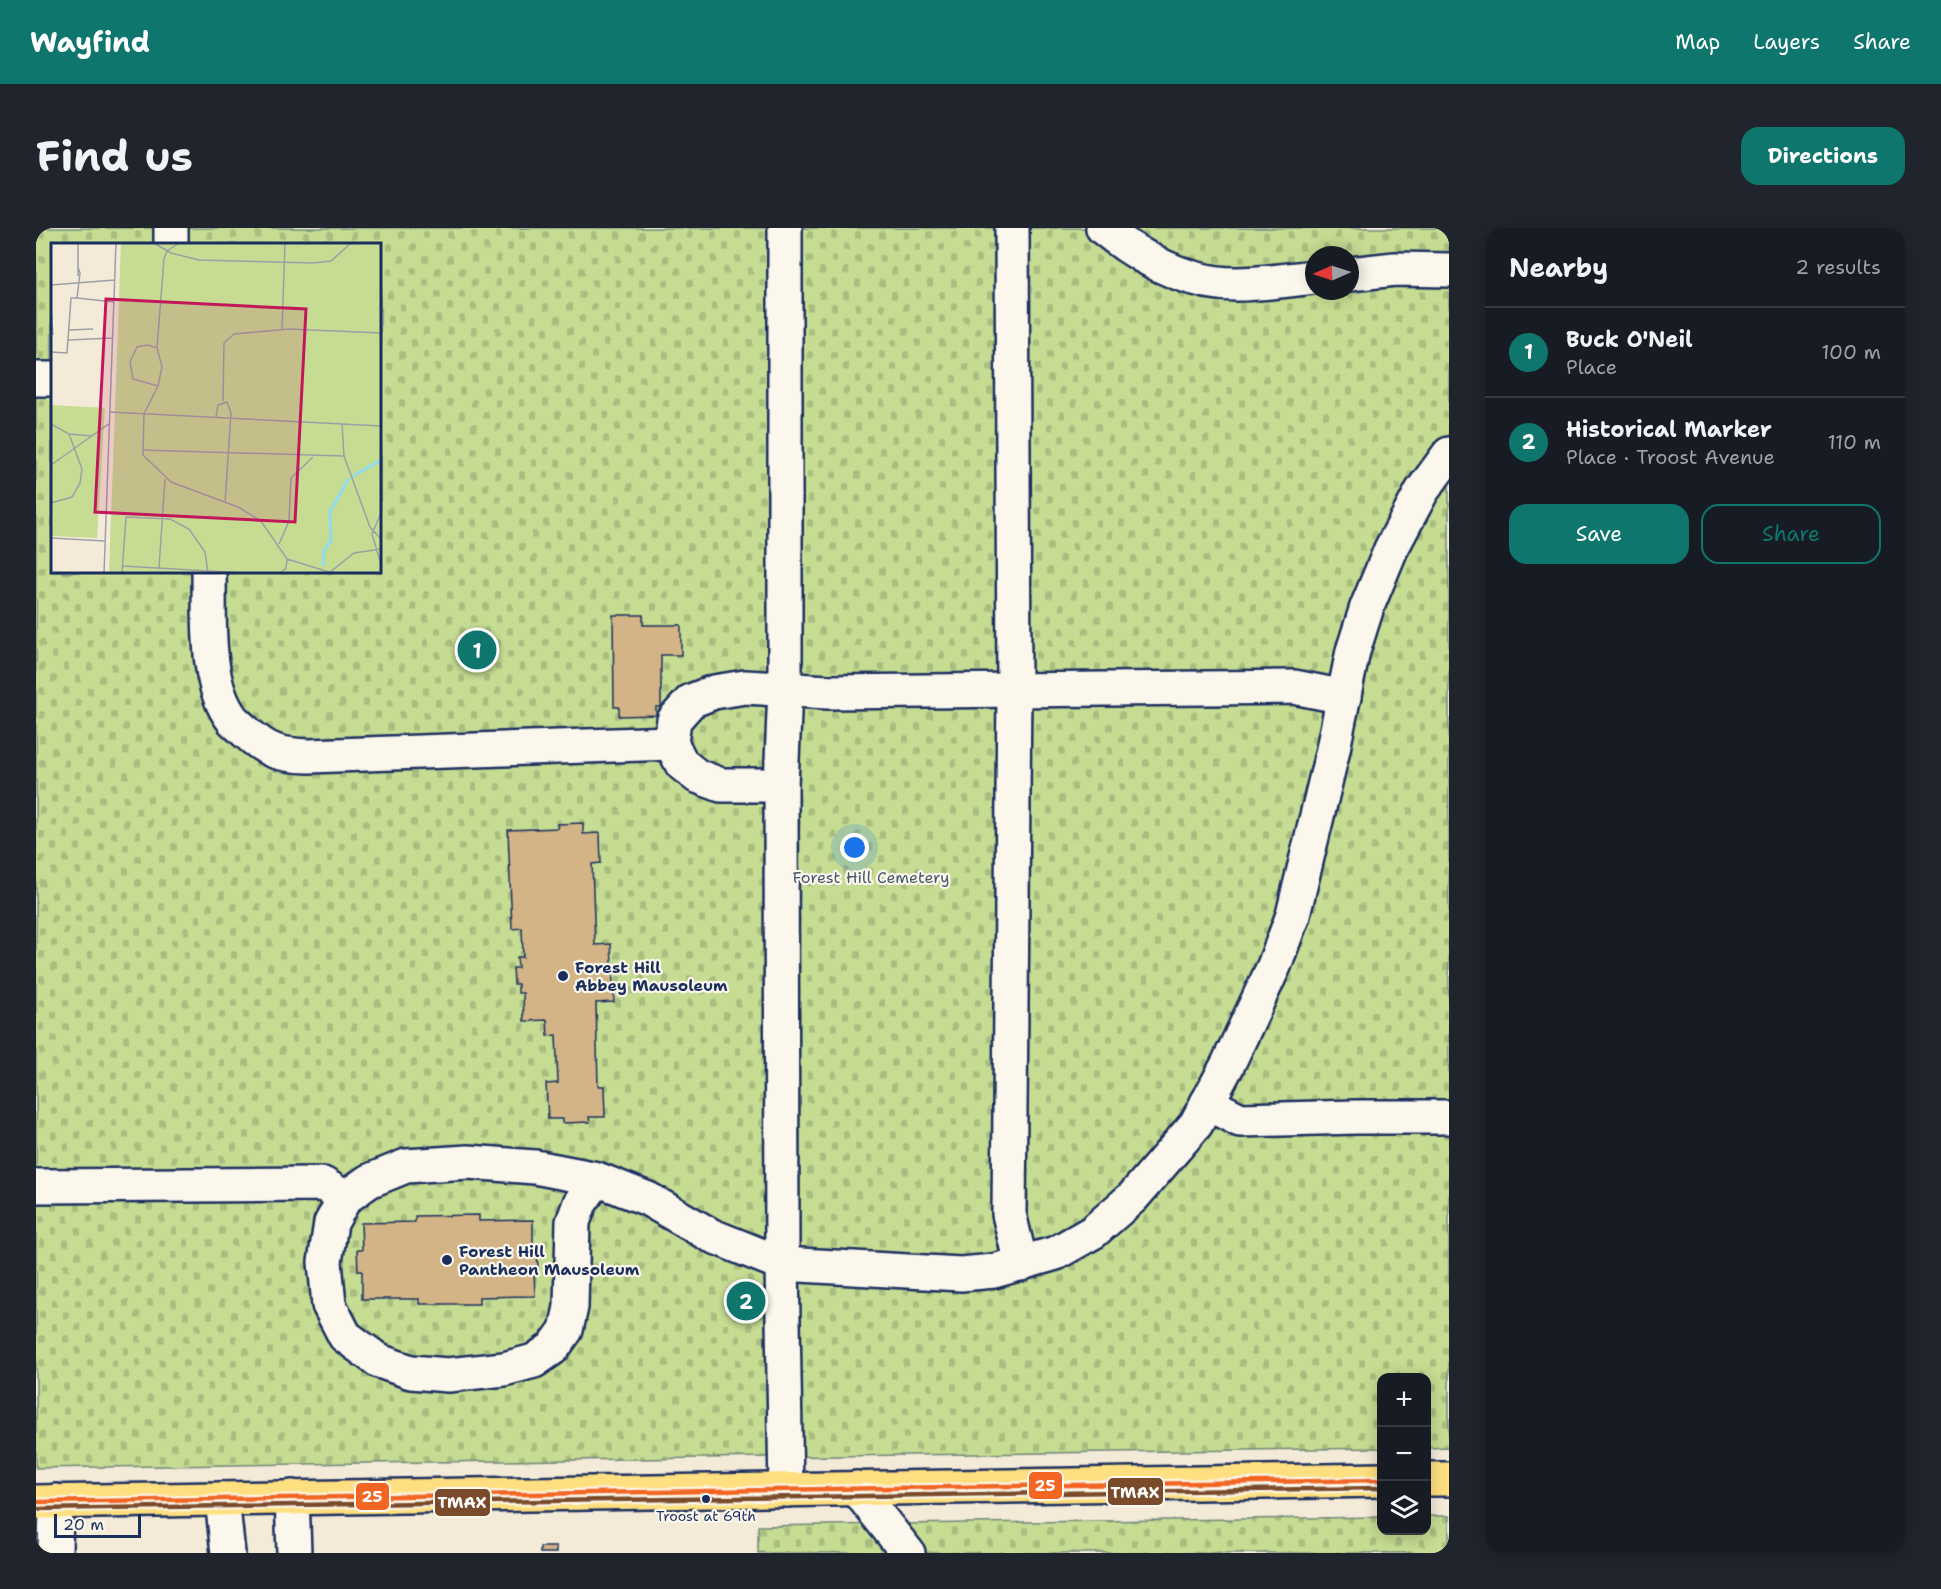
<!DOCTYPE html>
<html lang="en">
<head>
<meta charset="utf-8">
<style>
	:root { --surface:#171b24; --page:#20242c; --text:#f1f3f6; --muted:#9ea1a6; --line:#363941; --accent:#0f766e }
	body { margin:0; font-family:"Shantell Sans",sans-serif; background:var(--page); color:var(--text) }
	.controls { position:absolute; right:18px; bottom:18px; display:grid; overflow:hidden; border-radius:12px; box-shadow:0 3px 15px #0003 }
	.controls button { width:54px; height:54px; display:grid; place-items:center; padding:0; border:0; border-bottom:2px solid var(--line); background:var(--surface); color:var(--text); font:30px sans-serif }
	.compass { position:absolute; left:1269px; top:18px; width:54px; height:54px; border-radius:50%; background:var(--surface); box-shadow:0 3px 15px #0003; rotate:267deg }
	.scale { position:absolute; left:18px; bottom:15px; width:87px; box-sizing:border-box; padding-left:6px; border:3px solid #1b2f5e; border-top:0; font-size:16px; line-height:21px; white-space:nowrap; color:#1b2f5e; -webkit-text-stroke:4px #fbf7ec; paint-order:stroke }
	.you { position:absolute; left:819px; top:620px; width:21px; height:21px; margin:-15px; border:4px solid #fff; border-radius:50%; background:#1a73e8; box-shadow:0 0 0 9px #1a73e833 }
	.badge { display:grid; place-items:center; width:39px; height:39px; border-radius:50%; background:var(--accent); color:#fff; font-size:20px; font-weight:700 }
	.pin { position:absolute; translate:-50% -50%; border:3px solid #fff; box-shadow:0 2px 6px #0006 }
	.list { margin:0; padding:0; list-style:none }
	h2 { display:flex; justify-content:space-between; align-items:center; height:78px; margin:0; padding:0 24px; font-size:26px }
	h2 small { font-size:20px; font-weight:400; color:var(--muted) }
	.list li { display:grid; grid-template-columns:39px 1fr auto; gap:18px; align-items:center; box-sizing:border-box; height:90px; padding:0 24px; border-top:2px solid var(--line) }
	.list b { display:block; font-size:22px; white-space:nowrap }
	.list p { margin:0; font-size:20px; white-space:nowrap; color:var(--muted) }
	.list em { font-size:20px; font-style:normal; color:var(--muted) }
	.actions { display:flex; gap:12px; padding:18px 24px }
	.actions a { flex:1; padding:14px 0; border:2px solid var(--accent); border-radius:18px; text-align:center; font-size:21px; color:var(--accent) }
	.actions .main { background:var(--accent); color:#fff }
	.icon { flex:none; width:33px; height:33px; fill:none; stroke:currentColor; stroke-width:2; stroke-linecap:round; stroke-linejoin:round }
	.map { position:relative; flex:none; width:1413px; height:1325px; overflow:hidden; border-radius:18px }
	header { display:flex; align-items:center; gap:36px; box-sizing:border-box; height:84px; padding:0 30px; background:var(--accent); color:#fff }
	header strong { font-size:28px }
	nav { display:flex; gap:33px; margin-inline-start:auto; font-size:21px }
	.intro { display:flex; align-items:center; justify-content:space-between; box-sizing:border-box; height:144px; padding:0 36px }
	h1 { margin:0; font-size:42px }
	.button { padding:15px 27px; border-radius:18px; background:var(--accent); color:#fff; font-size:21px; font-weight:700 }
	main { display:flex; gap:36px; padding:0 36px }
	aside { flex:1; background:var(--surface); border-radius:18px; box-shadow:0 3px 15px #0003 }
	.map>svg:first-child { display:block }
	.cemetery { fill:url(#cemetery-stones); stroke:#708678; stroke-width:1.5; fill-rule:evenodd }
	.building { fill:#d2b486; stroke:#1b2f5e; stroke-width:1.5 }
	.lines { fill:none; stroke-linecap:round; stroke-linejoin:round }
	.minor-casing { stroke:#1b2f5e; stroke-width:38 }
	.major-casing { stroke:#1b2f5e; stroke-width:38 }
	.minor { stroke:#fbf7ec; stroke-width:33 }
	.major { stroke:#ffdf80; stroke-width:33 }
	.bus-1-casing { stroke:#fbf7ec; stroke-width:9 }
	.bus-2-casing { stroke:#fbf7ec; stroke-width:9 }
	.bus-1 { stroke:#f26522; stroke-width:4.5 }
	.bus-2 { stroke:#7a4b2a; stroke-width:4.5 }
	.poi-dot { fill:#1b2f5e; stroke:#fbf7ec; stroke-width:2 }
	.labels { text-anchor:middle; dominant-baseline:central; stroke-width:4.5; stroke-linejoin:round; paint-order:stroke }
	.bus-label { font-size:14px; fill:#1b2f5e; stroke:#fbf7ec }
	.park-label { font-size:16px; fill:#465a6b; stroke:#fbf7ec }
	.poi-label { font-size:16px; font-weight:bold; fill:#1b2f5e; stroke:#fbf7ec; text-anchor:start }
	.inset-river { fill:none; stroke:#90dcf0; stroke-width:3 }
	.inset-road { fill:none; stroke:#9d9fa7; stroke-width:1.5 }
	.view { fill:#c2185b; fill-opacity:0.15; stroke:#c2185b; stroke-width:3 }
	.inset-edge { fill:none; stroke:#1b2f5e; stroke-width:3 }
	.line-badge { stroke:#fbf7ec; stroke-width:2 }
	.badge-label { font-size:16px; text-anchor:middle; font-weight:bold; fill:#fff }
</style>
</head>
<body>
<header>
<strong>Wayfind</strong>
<nav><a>Map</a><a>Layers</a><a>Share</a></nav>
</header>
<div class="intro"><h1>Find us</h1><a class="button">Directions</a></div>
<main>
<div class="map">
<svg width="1413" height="1325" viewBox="0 0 1413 1325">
	<defs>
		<pattern id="cemetery-stones" width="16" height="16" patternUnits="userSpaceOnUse" patternTransform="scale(1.5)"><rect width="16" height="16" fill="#c5dc92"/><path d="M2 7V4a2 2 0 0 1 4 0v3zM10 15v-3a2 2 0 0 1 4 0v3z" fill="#a9bd80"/></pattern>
	</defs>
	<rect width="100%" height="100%" fill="#f3ead8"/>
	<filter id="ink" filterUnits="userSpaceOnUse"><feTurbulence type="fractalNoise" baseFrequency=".0167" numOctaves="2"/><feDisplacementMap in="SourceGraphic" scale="12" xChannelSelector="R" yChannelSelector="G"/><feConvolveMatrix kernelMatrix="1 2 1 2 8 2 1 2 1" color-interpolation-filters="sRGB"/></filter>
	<g filter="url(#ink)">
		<g class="cemetery">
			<path d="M0 0H1413V1219L1391 1220 1390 1150H1346L1345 1220 0 1240ZM16 16H344V344H16ZM1278 27H1314V63H1278Z"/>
			<path d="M1391 1288H1413V1325H722V1298L1345 1289 1346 1302H1390Z"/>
		</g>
		<g class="building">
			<path d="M577 387H607V397H645V427H625V479H620V487L583 488V479H578Z"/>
			<path d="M547 595V606L564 605 565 635 556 636 559 717 575 716 578 774 560 775 562 858H568L569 889H553L554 894 526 895V891H512L510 856 522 855 520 807 512 808 511 792 488 793 487 765H482V756H478L477 740H482L481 729H487L486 700 476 701 472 602 522 600 521 596Z"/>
			<path d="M443 987V993L497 992V1017H501L502 1042H498L499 1068 443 1069V1076H383V1071H326V1043H322L321 1022H326L325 995 379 994V988Z"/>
			<rect x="504" y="1319" width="16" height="6"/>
		</g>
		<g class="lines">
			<defs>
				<g id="minor">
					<path d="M135 0V16"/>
					<path d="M749 0V461L745 557 746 1036 750 1262"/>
					<path d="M976 0 978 463 973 986 985 1036"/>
					<path d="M1067 0C1105 31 1150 56 1200 56 1226 56 1252 52 1278 49"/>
					<path d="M1314 46 1359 41 1413 42"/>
					<path d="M0 151H16"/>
					<path d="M173 344C174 388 168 456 197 492 201 496 206 500 210 504 232 524 244 527 273 528L635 515"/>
					<path d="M745 557H685L661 548 646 536 635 515 638 492 655 473 678 464 709 459 792 464 1258 459 1308 469"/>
					<path d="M1171 875 1204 892 1320 889H1413"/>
					<path d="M561 951 544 975 537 994 535 1079 530 1102 517 1120 498 1133 468 1141 412 1147 375 1144 343 1133 309 1108 293 1077 289 1034 295 995 309 970 333 953 370 938 432 934 499 939 561 951 612 971 674 1007 746 1036 925 1046 958 1043 1020 1025 1057 1004 1097 969 1160 896 1192 836 1238 738 1257 687 1296 526 1317 423 1331 379 1355 321 1386 263 1413 226"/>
					<path d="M0 958 287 956 309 970"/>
					<path d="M820 1260 872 1325"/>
					<path d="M256 1269 258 1325"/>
					<path d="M186 1271 192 1325"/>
					<path d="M19 1325 20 1273"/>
				</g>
				<g id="major">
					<path d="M1390 1251H1413"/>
					<path d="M0 1274 1346 1252"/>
				</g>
			</defs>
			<use href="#minor" class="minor-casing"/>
			<use href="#major" class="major-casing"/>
			<use href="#minor" class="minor"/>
			<use href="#major" class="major"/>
			<defs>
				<path id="bus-1" d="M0 1274 1346 1252"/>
				<path id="bus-2" d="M0 1281 1346 1260"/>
			</defs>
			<use href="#bus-1" class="bus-1-casing"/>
			<use href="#bus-2" class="bus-2-casing"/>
			<use href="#bus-1" class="bus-1"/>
			<use href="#bus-2" class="bus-2"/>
		</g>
	</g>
	<g class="poi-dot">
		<circle cx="527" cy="748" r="6"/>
		<circle cx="411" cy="1032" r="6"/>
		<circle cx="670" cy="1271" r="5"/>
	</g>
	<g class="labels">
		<g class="bus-label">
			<text x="670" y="1288">Troost at 69th</text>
		</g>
		<g class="park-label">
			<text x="835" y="649">Forest Hill Cemetery</text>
		</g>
		<g class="poi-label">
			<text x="539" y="739">Forest Hill<tspan x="539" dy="18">Abbey Mausoleum</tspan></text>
			<text x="423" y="1023">Forest Hill<tspan x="423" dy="18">Pantheon Mausoleum</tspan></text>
		</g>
	</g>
	<g transform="translate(15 15)">
		<rect width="330" height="330" fill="#f3ead8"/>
		<path d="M70 0H330V330H58ZM0 162 54 165 46 295 0 293Z" fill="#c5dc92"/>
		<path class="inset-river" d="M302 233 330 217M272 323 273 307 280 298 279 269 298 235"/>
		<path class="inset-road" d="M103 0 120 10 148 17 262 20 280 18 300 0M128 0 116 8 113 16 106 105 111 124 107 143 93 171 92 212 120 239 187 264 210 278 236 316 235 325 229 330M27 24V0M0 42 64 37M26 55 63 59M0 66 2 92M18 87 42 86M231 87 234 0M17 97 62 95M106 105 97 102 86 104 79 119 82 136 107 143M0 109 16 110 20 55H26L29 30 27 24V33M172 158 173 100 183 91 238 86 330 90M59 169 330 183M165 174 167 162 176 159 180 170 174 260M0 181 18 191 31 226 29 240 21 254 0 260M291 181 293 213 319 284 330 296M18 191 41 193M91 207 293 213M0 222 59 180M330 270 321 291 330 321M0 295 54 298M228 301 238 278 240 235 262 214M236 316 278 329M71 323 194 330M108 325 114 236M53 330 65 0M71 330 75 274 119 276 138 286 154 309 157 330M278 330 303 310 330 306"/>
		<path class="view" d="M55 56 255 66 244 279 44 269Z"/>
		<rect width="330" height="330" class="inset-edge"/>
	</g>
	<g class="line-badge">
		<rect x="992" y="1243" width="35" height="29" rx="6" fill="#f26522"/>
		<rect x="1071" y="1249" width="57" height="29" rx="6" fill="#7a4b2a"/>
		<rect x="319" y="1254" width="35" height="29" rx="6" fill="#f26522"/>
		<rect x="398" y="1260" width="57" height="29" rx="6" fill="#7a4b2a"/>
	</g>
	<g class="badge-label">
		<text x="1009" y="1263">25</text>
		<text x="1099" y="1270">TMAX</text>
		<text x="336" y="1274">25</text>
		<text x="426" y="1280">TMAX</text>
	</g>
</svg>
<div class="controls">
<button>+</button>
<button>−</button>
<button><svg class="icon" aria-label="layers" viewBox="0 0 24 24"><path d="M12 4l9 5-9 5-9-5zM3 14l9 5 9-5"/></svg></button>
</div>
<svg class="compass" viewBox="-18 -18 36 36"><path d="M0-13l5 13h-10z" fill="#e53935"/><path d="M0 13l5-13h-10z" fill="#9ea1a6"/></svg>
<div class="scale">20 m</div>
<div class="you"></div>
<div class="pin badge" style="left:441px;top:422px">1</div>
<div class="pin badge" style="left:710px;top:1073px">2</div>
</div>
<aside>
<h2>Nearby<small>2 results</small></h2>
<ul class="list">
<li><span class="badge">1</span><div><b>Buck O'Neil</b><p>Place</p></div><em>100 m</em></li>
<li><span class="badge">2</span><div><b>Historical Marker</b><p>Place · Troost Avenue</p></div><em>110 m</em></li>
</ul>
<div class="actions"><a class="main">Save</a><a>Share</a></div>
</aside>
</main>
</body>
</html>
